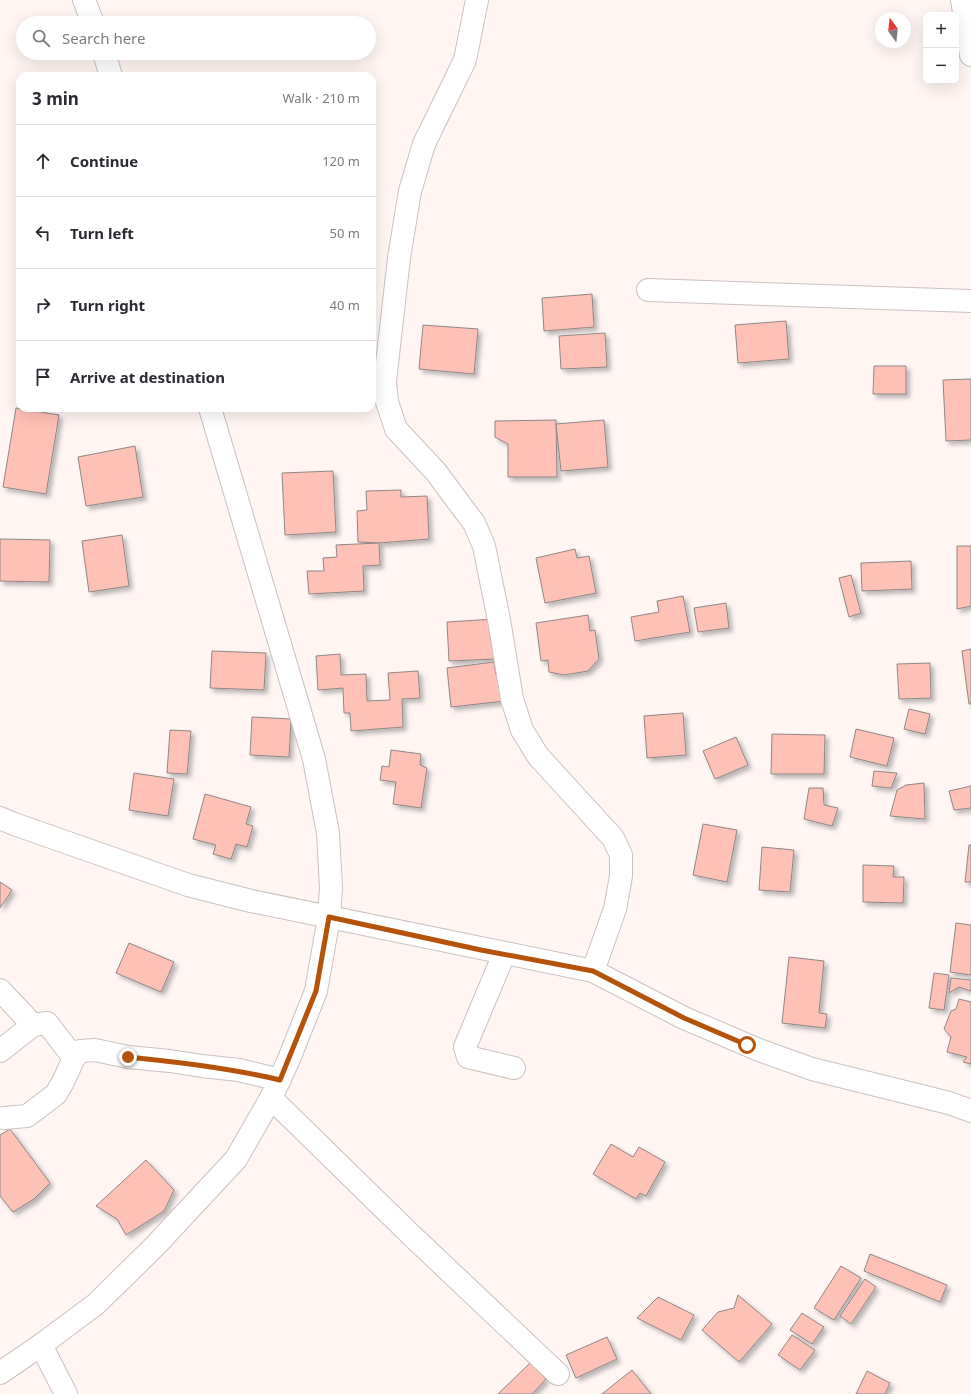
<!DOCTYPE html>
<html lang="en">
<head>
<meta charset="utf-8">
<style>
	:root { --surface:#fff; --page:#f2f2f3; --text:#2b2b33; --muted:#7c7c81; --line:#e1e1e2 }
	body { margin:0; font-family:"Noto Sans",sans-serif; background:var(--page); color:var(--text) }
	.controls { position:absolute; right:12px; top:12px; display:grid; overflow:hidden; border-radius:8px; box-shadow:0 4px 16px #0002 }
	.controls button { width:36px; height:36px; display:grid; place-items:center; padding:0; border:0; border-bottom:1px solid var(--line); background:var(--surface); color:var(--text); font:20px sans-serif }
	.compass { position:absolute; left:875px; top:12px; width:36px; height:36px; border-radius:50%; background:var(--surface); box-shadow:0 4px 16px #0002; rotate:345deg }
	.stop { position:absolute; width:12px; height:12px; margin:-9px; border:3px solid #b45309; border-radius:50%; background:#fff }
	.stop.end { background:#b45309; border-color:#fff; box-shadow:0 1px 4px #0008 }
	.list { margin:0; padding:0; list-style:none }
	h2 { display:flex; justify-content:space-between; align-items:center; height:52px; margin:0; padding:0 16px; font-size:17px }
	h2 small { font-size:13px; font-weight:400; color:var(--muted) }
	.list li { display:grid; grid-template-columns:26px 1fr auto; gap:12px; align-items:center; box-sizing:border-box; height:72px; padding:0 16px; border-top:1px solid var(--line) }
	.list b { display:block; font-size:15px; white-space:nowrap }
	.list em { font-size:13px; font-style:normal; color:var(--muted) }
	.icon { flex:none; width:22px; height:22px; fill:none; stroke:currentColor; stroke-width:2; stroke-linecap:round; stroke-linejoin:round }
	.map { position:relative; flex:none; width:971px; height:1394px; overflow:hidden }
	.search { position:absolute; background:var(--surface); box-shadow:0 4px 16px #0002; left:16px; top:16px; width:360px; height:44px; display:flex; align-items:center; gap:10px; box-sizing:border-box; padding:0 14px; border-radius:22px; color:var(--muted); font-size:15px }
	.panel { position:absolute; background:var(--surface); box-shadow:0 4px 16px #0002; left:16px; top:72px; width:360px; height:340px; border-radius:12px }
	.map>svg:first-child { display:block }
	.building { fill:#ffc0b6; stroke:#918785; filter:url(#shadow) }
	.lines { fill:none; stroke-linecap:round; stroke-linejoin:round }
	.minor-casing { stroke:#ccc1bf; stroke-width:24 }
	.minor { stroke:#fff; stroke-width:22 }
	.route { stroke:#b45309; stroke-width:5 }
</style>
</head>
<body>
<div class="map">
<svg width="971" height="1394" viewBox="0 0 971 1394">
	<defs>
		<filter id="shadow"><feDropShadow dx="3.5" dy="3.5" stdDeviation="2" flood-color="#0004"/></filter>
	</defs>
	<rect width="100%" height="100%" fill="#fff6f4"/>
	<g class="building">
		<path d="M592 294 594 327 544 331 542 298Z"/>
		<path d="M786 321 789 359 738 363 735 325Z"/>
		<path d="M423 325 478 329 474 374 419 369Z"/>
		<path d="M605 333 607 367 561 369 559 336Z"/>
		<path d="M874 366H906V394H873Z"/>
		<path d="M971 379V440L946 441 943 380Z"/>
		<path d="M16 408 59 415 46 494 3 487Z"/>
		<path d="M556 420 557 477H508V444L495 437V421Z"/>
		<path d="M604 420 608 467 561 471 556 424Z"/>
		<path d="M135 446 143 497 86 506 78 457Z"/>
		<path d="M333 471 336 532 285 535 282 473Z"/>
		<path d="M401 490V497L427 496 429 539 379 543 358 542 357 511 367 510 366 491Z"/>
		<path d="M122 535 129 586 89 592 82 541Z"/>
		<path d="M0 539 50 540 49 582 0 581Z"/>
		<path d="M379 543 380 565 363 566 364 591 309 594 307 571H324L323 558 337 557 336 545Z"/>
		<path d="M957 546H971V606L957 609Z"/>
		<path d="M575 549 577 558 589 556 596 593 545 603 536 558Z"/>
		<path d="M911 561 912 589 862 591 861 563Z"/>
		<path d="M851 575 861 613 849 617 839 578Z"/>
		<path d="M683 596 690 632 635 641 631 617 659 612 657 601Z"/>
		<path d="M726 603 729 628 698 632 694 608Z"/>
		<path d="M588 615 590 631 595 630 599 659 588 671 564 675 549 672 548 660 541 661 536 623Z"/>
		<path d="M495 619 496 659 449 661 447 622Z"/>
		<path d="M971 649V704H969L962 651Z"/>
		<path d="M212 651 266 653 264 690 210 688Z"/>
		<path d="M340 654 341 675 366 674 367 701 390 700 388 673 418 671 420 698 402 699 403 727 351 731 350 713H344L343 688 318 690 316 656Z"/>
		<path d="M494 662 496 675 501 674 505 701 451 707 447 668Z"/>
		<path d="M930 663 931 698 899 699 897 664Z"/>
		<path d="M909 709 930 714 925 734 904 729Z"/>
		<path d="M683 713 686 755 647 758 644 716Z"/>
		<path d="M252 717 291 719 289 757 250 755Z"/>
		<path d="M856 729 894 738 887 766 850 757Z"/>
		<path d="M170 730 191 731 187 774 167 773Z"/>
		<path d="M772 734 825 735 824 774H771Z"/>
		<path d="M736 737 748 765 715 779 703 751Z"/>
		<path d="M391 750 421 754 420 765 427 768 421 808 393 804 396 782 380 780 382 766 389 767Z"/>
		<path d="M874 771 897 773 891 788 872 786Z"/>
		<path d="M134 773 174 779 168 816 129 810Z"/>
		<path d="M924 783 925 819 890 816 897 790 906 785Z"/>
		<path d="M971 786V808L954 810 949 791Z"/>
		<path d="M809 788H823L824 805 838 808 832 826 804 819Z"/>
		<path d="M205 794 251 807 246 824 253 826 247 847 236 844 231 859 213 854 216 845 193 839Z"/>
		<path d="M703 824 737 830 727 882 693 875Z"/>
		<path d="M969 845H971V882H965Z"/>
		<path d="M762 847 794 850 790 892 759 890Z"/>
		<path d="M863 865 894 866 893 877H904L903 903 863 902Z"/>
		<path d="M0 882 12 890 0 908Z"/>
		<path d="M956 923 971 925V975L950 972Z"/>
		<path d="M129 943 174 962 161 992 116 973Z"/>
		<path d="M789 957 824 961 819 1013 827 1014 825 1028 782 1023Z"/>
		<path d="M934 973 949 975 944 1010 929 1008Z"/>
		<path d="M951 978 971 980V991L959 987 949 993Z"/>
		<path d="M959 999 971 1002V1064L963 1062 967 1057 947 1052 951 1037 944 1029 951 1011 956 1009Z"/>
		<path d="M10 1129 50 1183 34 1199 13 1212 0 1196V1135Z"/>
		<path d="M611 1144 633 1157 639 1147 665 1162 646 1196 640 1193 636 1199 593 1174Z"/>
		<path d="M146 1160 174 1190 164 1211 126 1235 117 1219 96 1206Z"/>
		<path d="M870 1254 947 1285 940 1302 864 1271Z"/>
		<path d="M841 1266 861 1278 834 1320 814 1308Z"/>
		<path d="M865 1279 876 1287 851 1324 840 1316Z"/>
		<path d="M738 1295 772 1324 739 1362 702 1330 718 1312 734 1308Z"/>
		<path d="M658 1297 694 1315 681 1340 637 1318Z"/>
		<path d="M802 1313 824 1327 812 1344 790 1330Z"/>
		<path d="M792 1335 815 1350 800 1370 778 1355Z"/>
		<path d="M607 1337 617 1359 576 1378 566 1355Z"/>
		<path d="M530 1363 546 1379 532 1394H498Z"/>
		<path d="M632 1370 651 1394H602Z"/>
		<path d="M867 1371 890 1383 885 1394H856Z"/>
	</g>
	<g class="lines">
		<defs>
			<g id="minor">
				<path d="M84 0 93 23"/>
				<path d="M477 0 465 60 424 144 410 191 399 258 385 381 387 402 396 429 436 472 453 495 474 523 484 546 499 620 512 699 522 730 538 756 613 838 621 855V876L615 909 593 971"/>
				<path d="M962 0 971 55"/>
				<path d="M104 53 111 76"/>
				<path d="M648 290 971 301"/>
				<path d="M0 818 14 824 188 885 251 901 593 971 684 1018 759 1050 812 1069 949 1103 971 1111"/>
				<path d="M504 954 465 1047 468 1057 514 1068"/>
				<path d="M0 990 33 1025"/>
				<path d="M0 1051 33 1025 47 1023 74 1058"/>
				<path d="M271 1098 409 1233 558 1374"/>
				<path d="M4 1118 27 1116 56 1094 63 1082 74 1058 80 1051 95 1050 128 1057 170 1061 202 1066 239 1070 280 1080"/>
				<path d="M41 1345 66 1394"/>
				<path d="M0 1373 41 1345 96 1304 156 1245 236 1159 271 1098 289 1059 316 991 329 917 331 888 328 833 314 759 210 408"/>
			</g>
		</defs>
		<use href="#minor" class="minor-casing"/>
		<use href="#minor" class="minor"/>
	</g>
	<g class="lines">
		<path class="route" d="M128 1057C179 1062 230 1068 280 1080L316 991 329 917 481 950 593 971 684 1018 747 1045"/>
	</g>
</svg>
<div class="controls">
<button>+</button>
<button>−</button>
</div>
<svg class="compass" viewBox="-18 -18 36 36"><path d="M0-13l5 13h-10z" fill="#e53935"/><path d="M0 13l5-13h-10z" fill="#7c7c81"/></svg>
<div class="stop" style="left:747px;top:1045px"></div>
<div class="stop end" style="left:128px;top:1057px"></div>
<div class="search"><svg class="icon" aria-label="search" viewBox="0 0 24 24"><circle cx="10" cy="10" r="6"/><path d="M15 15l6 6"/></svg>Search here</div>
<section class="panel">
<h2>3 min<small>Walk · 210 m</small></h2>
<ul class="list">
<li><svg class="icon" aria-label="ahead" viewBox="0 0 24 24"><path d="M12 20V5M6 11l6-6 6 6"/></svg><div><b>Continue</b></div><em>120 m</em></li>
<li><svg class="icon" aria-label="left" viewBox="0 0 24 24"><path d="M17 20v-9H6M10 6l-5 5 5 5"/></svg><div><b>Turn left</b></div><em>50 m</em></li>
<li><svg class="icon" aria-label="right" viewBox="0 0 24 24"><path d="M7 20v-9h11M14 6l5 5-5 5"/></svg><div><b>Turn right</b></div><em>40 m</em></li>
<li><svg class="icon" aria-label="arrive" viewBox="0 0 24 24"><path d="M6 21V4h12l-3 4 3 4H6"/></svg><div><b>Arrive at destination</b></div></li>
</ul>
</section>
</div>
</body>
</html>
